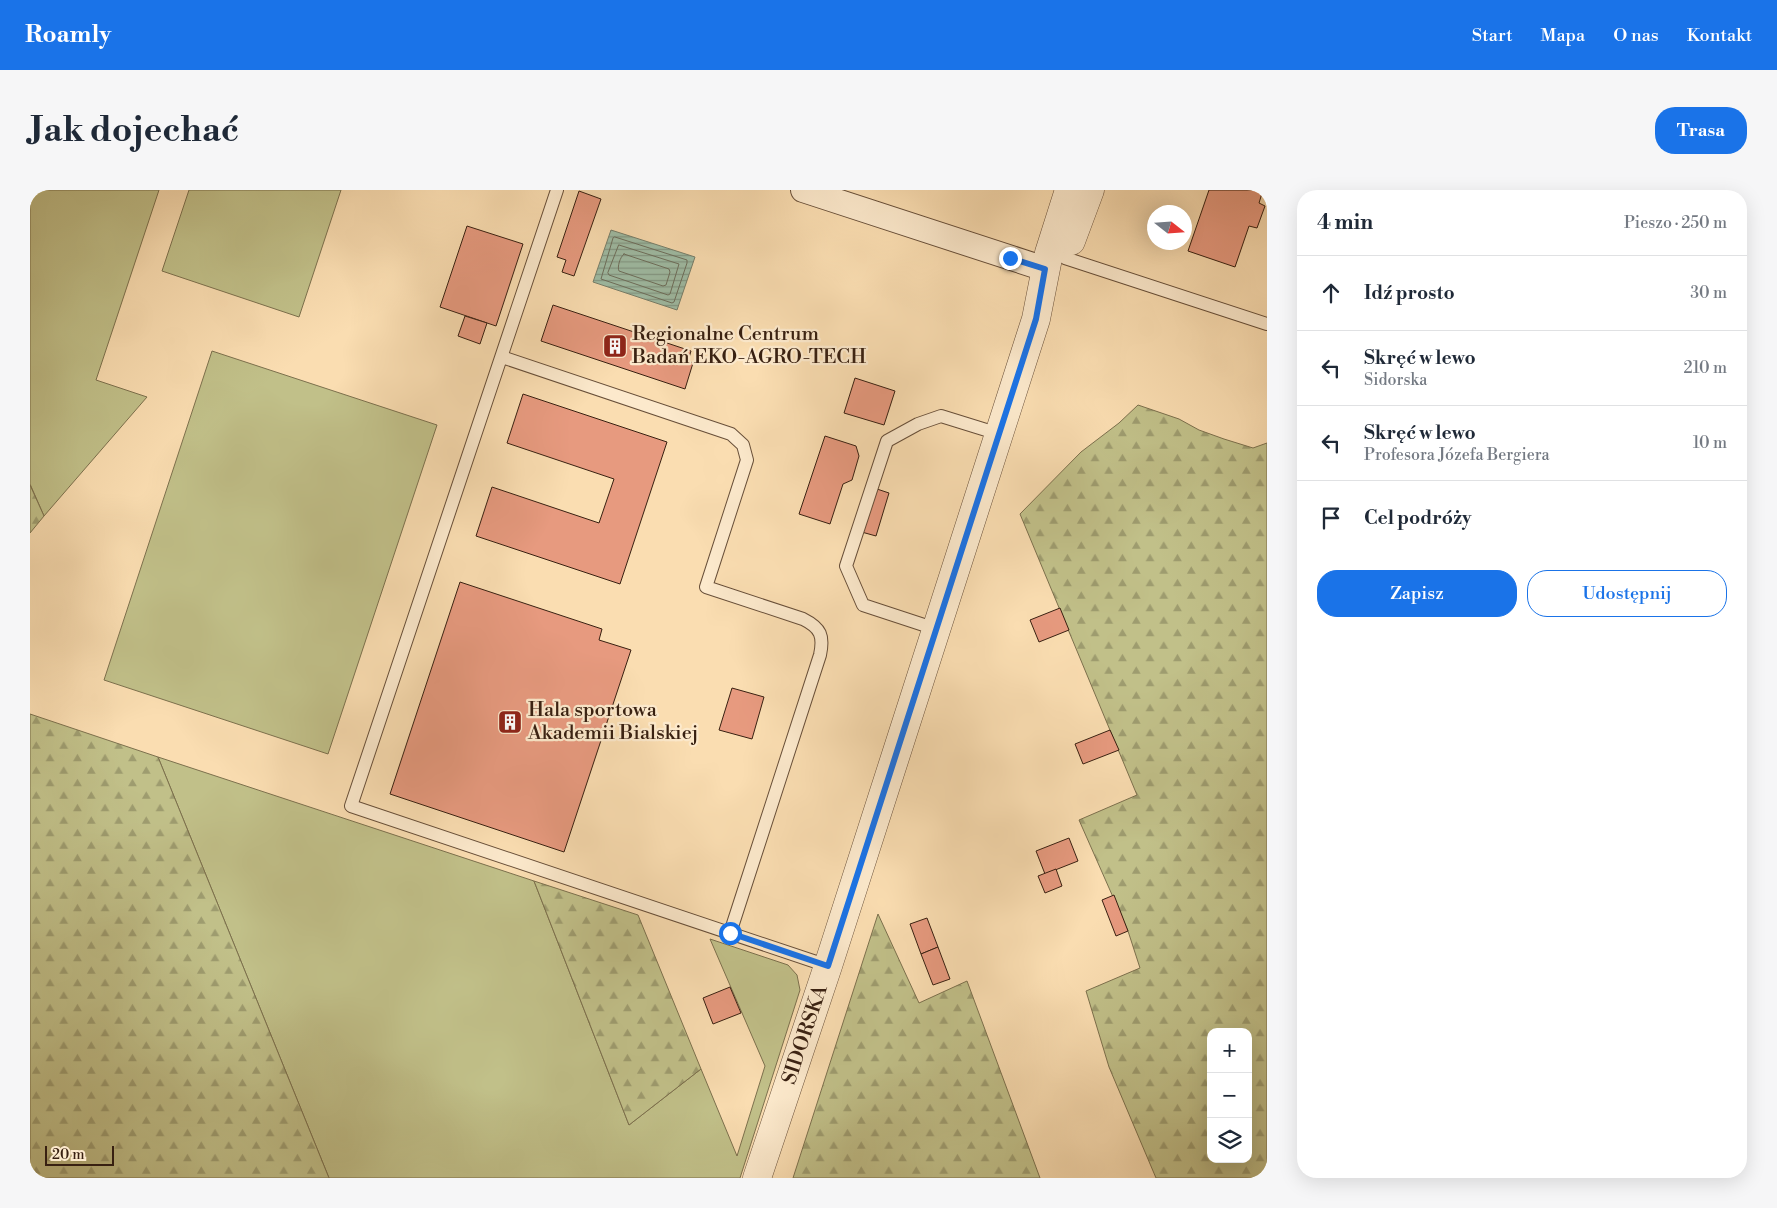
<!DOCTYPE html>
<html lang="pl">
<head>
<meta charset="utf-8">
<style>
	:root { --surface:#fff; --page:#f6f6f7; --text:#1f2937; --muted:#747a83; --line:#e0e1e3; --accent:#1a73e8 }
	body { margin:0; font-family:"Libre Bodoni",serif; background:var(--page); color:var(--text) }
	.controls { position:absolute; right:15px; bottom:15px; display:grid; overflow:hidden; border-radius:10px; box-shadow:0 5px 20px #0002 }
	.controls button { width:45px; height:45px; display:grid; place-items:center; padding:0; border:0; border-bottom:1px solid var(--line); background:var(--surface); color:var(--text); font:25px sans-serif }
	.compass { position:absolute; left:1117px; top:15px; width:45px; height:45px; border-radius:50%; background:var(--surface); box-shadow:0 5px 20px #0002; rotate:107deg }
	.scale { position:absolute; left:15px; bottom:12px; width:69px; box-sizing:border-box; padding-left:5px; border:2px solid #382011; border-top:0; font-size:14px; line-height:18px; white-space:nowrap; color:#382011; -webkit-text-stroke:4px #fce9cc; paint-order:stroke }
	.stop { position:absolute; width:15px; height:15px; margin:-11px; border:4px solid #1a73e8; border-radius:50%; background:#fff }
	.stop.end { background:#1a73e8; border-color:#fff; box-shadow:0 1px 5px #0008 }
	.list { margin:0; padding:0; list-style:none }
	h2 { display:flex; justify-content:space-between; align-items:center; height:65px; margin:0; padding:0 20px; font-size:21px }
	h2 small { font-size:16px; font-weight:400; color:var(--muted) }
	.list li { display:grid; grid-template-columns:32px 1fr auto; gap:15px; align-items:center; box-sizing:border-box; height:75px; padding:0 20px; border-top:1px solid var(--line) }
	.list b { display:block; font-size:19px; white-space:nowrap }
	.list p { margin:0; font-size:16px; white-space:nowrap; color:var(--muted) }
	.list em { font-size:16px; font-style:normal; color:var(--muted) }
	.actions { display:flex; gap:10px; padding:15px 20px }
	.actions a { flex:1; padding:11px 0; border:1px solid var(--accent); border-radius:20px; text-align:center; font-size:18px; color:var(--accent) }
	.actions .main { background:var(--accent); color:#fff }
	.icon { flex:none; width:28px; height:28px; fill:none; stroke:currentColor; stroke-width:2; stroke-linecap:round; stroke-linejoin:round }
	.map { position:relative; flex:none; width:1237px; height:988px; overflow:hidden; border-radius:20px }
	header { display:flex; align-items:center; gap:30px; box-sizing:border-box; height:70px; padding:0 25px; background:var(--accent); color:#fff }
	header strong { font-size:24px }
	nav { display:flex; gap:28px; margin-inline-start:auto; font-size:18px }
	.intro { display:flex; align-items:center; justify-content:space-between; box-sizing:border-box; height:120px; padding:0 30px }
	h1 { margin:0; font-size:35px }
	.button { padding:12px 22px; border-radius:20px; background:var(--accent); color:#fff; font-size:18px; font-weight:700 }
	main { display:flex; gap:30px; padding:0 30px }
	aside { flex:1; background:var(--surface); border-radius:20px; box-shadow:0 5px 20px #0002 }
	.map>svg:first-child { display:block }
	.green { fill:#c1c089; stroke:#7c704d }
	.forest { fill:url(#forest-firs); stroke:#7c704d; fill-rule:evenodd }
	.water { fill:url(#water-rules); stroke:#767e6a }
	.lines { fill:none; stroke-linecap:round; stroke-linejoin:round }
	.shore { stroke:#6c6e5c; stroke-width:1 }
	.building { fill:#e79a7f; stroke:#382011 }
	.service-casing { stroke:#684f39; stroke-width:14 }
	.minor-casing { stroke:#684f39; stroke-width:26 }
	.tertiary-casing { stroke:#684f39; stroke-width:29 }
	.service { stroke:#fce9cc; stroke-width:12 }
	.minor { stroke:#fce9cc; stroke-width:24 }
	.tertiary { stroke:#fce9cc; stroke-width:28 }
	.route { stroke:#1a73e8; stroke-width:6 }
	.labels { text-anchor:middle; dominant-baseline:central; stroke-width:4.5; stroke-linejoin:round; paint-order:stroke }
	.poi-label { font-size:20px; fill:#382011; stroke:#fce9cc; text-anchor:start }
	.street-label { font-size:20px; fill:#382011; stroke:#fce9cc }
</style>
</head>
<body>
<header>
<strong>Roamly</strong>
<nav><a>Start</a><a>Mapa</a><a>O nas</a><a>Kontakt</a></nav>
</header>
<div class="intro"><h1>Jak dojechać</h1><a class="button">Trasa</a></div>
<main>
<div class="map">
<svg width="1237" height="988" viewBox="0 0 1237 988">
	<defs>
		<pattern id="forest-firs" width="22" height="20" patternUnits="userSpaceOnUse" patternTransform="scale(1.25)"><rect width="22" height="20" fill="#c1c089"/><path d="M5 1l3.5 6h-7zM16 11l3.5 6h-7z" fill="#9e9c6f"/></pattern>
		<pattern id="water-rules" width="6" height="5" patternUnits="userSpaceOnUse" patternTransform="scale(1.25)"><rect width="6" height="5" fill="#9fbda6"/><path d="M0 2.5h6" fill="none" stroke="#839986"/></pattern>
	</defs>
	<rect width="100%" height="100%" fill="#faddb1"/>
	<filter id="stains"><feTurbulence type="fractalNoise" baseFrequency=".004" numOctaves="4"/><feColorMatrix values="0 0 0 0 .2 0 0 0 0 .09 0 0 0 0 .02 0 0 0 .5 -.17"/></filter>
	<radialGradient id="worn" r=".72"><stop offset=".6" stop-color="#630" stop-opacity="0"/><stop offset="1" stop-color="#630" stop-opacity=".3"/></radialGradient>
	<g class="green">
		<path d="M0 0H129L66 190 117 207 14 326 0 294Z"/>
		<path d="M159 0H311L269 127 132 81Z"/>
		<path d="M182 161 407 235 298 564 74 490Z"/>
		<path d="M128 567 504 691 599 935 671 879 707 966 735 876 680 749 758 775 767 785 770 800 710 988H299Z"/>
	</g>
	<g class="forest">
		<path d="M1108 215 1149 229 1169 240 1194 249 1223 258 1237 253V988H1126L1079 877 1056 801 1110 778 1098 741 1049 630 1107 605 990 324 1051 262 1089 233ZM1181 842H1218V969H1181Z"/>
		<path d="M0 295 14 326 0 343Z"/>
		<path d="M0 524 128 567 299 988H0Z"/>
		<path d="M504 691 608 725 671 879 599 935Z"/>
		<path d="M848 724 889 813 937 791 1010 988H763Z"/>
	</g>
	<path class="water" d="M581 40 665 67 647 120 563 92Z"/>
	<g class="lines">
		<g class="shore">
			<path d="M585 47 657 70V73L644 112 642 113 571 89 583 48Z"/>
			<path d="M589 55 649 74 640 104 638 105 579 85 578 83Z"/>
			<path d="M594 64 639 79 640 82 636 95 633 96 589 81C587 77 590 67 594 64Z"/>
		</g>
	</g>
	<g class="building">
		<path d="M1179 0H1233L1229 13 1235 16 1227 38 1219 36 1205 77 1158 61Z"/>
		<path d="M549 1 571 9 544 86 532 82 536 70 527 67Z"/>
		<path d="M437 36 493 54 466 136 410 117Z"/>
		<path d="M523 115 661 161 658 171 663 173 655 199 511 151Z"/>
		<path d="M435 126 457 133 450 154 428 146Z"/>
		<path d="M825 188 865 201 854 235 814 223Z"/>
		<path d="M493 204 637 252 590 394 446 346 462 297 569 333 584 289 477 253Z"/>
		<path d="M795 246 826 256 829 266 822 290 813 294 800 334 769 324Z"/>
		<path d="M841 297 859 303 846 346 828 341Z"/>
		<path d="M430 392 572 439 569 450 601 460 534 662 360 604Z"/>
		<path d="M1030 418 1039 440 1009 452 1000 430Z"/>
		<path d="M702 498 734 507 722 549 689 540Z"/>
		<path d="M1080 540 1089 560 1053 574 1045 554Z"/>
		<path d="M1039 648 1048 671 1015 684 1006 661Z"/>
		<path d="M1026 679 1032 696 1015 703 1008 686Z"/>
		<path d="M1084 705 1098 741 1086 746 1072 710Z"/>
		<path d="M897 728 908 757 891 764 880 734Z"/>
		<path d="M908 757 920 789 903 795 891 764Z"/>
		<path d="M700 797 711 823 683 834 673 808Z"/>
	</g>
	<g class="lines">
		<defs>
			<g id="service">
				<path d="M527 0 321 616 798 776"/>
				<path d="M1035 68 1237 134"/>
				<path d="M472 167 701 244 713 255 717 270 676 397 773 429C791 438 794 446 790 465L700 743"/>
				<path d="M906 439 833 415 816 376 857 251 888 234 911 226 969 244"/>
			</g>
			<path id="minor" d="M773 0 1015 79"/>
			<g id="tertiary">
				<path d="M1041 51 1060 0"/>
				<path id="s1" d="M727 988 798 776 1006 129 1019 63 1039 0"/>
			</g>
		</defs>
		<use href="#service" class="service-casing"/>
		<use href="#minor" class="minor-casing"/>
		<use href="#tertiary" class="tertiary-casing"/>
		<use href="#service" class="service"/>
		<use href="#minor" class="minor"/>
		<use href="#tertiary" class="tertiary"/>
	</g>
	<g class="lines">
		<path class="route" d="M700 743 798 776 1006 129 1015 79 980 68"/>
	</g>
	<defs>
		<symbol id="building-square" viewBox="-11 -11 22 22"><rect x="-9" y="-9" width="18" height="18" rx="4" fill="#8f2418" stroke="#fce9cc"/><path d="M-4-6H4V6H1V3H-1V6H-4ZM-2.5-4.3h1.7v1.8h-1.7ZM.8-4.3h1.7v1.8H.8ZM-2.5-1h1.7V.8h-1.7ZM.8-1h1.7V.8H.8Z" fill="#fff"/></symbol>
	</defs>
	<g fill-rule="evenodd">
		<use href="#building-square" x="571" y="142" width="28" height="28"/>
		<use href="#building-square" x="466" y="518" width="28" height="28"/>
	</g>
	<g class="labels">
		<g class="poi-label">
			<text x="602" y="144">Regionalne Centrum<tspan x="602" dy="23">Badań EKO-AGRO-TECH</tspan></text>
			<text x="498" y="520">Hala sportowa<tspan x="498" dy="23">Akademii Bialskiej</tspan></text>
		</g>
		<g class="street-label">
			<text stroke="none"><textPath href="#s1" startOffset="151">SIDORSKA</textPath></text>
		</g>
	</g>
	<rect width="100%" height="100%" filter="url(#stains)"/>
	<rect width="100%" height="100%" fill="url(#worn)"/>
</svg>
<div class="controls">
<button>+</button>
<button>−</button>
<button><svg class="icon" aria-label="layers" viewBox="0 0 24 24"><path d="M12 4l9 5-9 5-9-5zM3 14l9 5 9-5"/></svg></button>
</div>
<svg class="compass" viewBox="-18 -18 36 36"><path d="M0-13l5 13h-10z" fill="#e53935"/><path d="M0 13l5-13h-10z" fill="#747a83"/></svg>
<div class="scale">20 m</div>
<div class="stop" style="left:700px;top:743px"></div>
<div class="stop end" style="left:980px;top:68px"></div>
</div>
<aside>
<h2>4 min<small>Pieszo · 250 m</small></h2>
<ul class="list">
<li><svg class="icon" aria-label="ahead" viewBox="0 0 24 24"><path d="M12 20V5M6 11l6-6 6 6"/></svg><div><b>Idź prosto</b></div><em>30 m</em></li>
<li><svg class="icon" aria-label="left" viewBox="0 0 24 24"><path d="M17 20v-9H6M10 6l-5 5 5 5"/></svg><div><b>Skręć w lewo</b><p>Sidorska</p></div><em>210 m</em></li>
<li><svg class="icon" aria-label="left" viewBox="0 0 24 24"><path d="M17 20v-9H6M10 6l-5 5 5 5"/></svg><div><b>Skręć w lewo</b><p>Profesora Józefa Bergiera</p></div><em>10 m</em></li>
<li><svg class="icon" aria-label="arrive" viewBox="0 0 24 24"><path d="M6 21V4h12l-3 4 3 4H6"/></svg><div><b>Cel podróży</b></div></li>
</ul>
<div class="actions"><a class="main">Zapisz</a><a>Udostępnij</a></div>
</aside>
</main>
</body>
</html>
